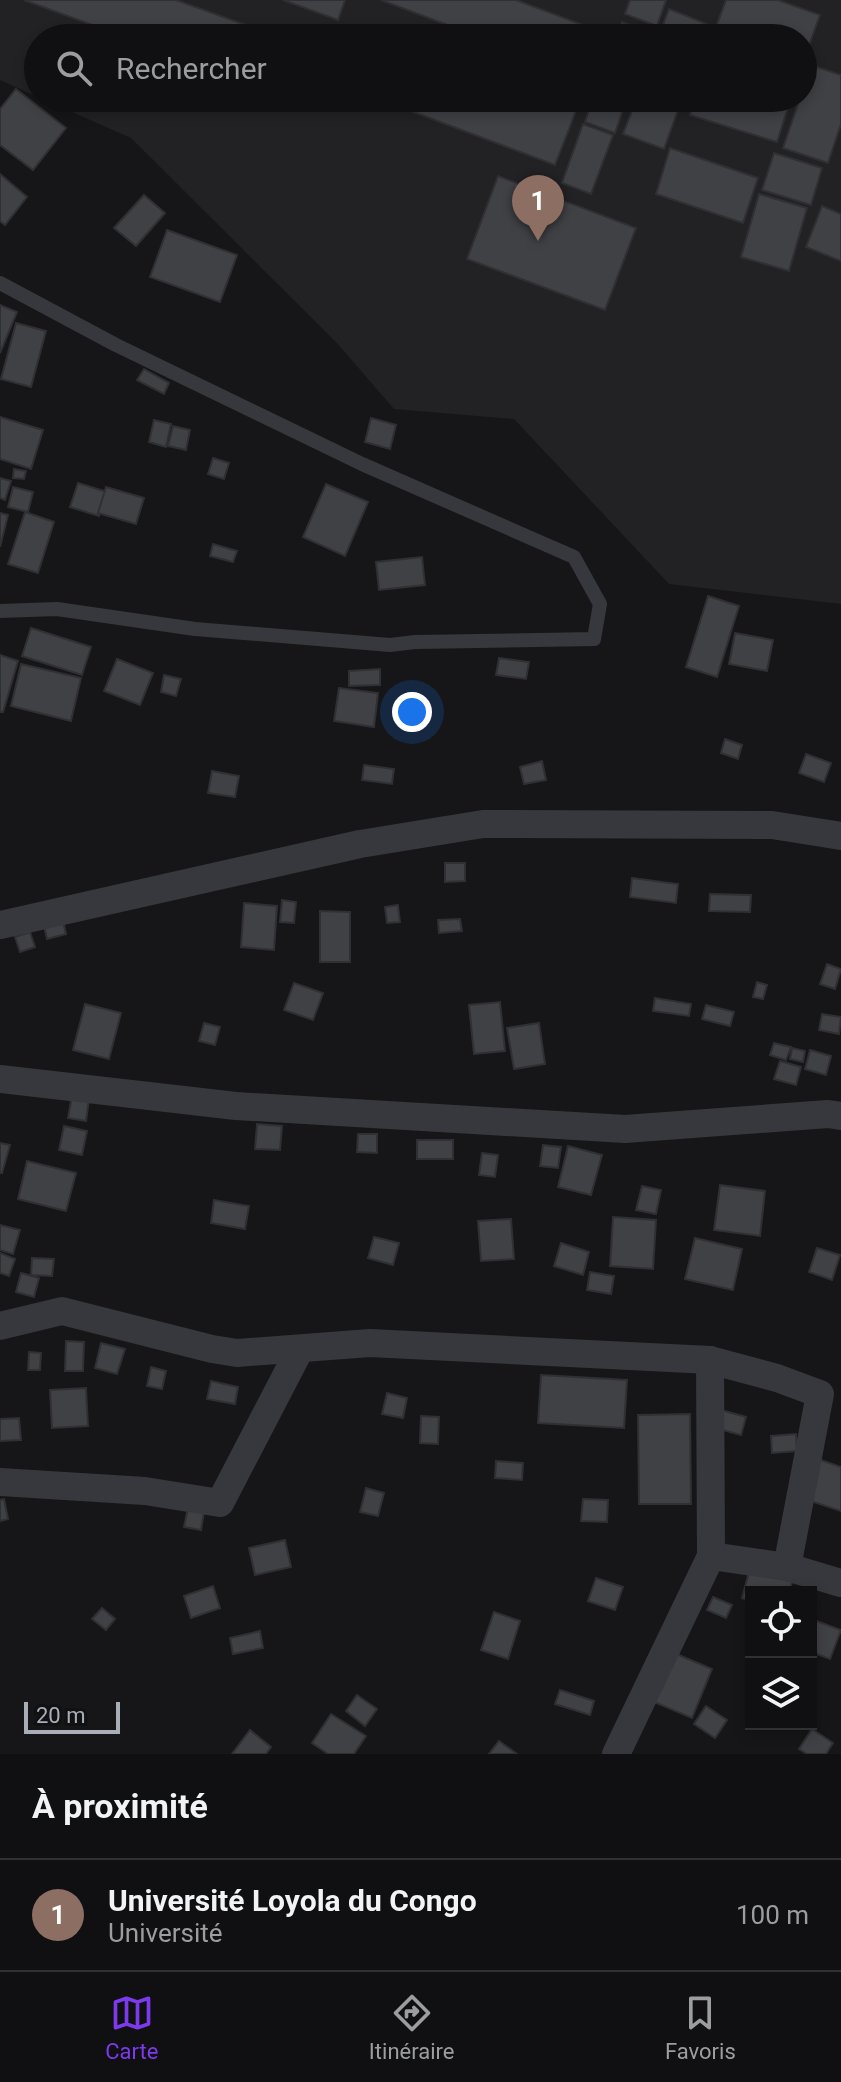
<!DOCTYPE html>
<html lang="fr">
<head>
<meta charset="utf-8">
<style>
	:root { --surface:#101012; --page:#19191b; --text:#f1f3f6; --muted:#9c9d9f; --line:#303032; --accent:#7c3aed }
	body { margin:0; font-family:Roboto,sans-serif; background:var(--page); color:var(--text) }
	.controls { position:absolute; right:24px; bottom:24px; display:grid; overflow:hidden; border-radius:0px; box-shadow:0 4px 12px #0003 }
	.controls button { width:72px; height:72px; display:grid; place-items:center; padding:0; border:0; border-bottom:2px solid var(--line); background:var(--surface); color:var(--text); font:40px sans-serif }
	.scale { position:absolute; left:24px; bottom:20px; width:96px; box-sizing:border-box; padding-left:8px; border:4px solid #a8adb8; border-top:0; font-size:22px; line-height:28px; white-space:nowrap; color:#a8adb8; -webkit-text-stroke:6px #111113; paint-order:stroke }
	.you { position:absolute; left:412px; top:712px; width:28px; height:28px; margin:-20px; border:6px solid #fff; border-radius:50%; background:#1a73e8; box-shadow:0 0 0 12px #1a73e833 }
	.badge { display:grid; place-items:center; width:52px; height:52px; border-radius:50%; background:var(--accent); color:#fff; font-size:26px; font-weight:700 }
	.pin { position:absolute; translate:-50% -66px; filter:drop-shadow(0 2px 4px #0008) }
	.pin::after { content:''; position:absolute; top:42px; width:28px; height:24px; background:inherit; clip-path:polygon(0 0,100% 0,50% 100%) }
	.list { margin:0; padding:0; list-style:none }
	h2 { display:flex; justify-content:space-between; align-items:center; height:104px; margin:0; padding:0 32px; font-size:34px }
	h2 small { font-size:26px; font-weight:400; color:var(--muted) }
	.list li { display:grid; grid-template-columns:52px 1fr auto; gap:24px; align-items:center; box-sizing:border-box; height:112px; padding:0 32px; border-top:2px solid var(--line) }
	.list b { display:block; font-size:30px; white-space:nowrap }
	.list p { margin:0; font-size:26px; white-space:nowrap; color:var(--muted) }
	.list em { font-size:26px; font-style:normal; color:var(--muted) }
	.icon { flex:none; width:44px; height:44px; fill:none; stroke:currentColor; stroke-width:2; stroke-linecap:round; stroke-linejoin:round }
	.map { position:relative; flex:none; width:841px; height:1754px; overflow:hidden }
	.search { position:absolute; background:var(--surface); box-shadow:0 4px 12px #0003; left:24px; right:24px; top:24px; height:88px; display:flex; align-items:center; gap:20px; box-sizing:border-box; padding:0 28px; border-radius:44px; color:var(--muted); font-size:30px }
	.sheet { height:216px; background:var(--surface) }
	nav { display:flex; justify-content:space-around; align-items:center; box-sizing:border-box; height:112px; border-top:2px solid var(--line); background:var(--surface); font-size:22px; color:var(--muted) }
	nav a { display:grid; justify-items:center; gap:4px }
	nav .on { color:var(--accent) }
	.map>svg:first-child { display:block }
	.built { fill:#222225 }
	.building { fill:#404145; stroke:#303034; stroke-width:2 }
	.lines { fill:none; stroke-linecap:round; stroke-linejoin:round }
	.lane { stroke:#37383d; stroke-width:14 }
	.street { stroke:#37383d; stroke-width:28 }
</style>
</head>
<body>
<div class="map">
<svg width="841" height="1754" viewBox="0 0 841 1754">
	<rect width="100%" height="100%" fill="#161618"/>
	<path class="built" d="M0 0H841V604L669 584 514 419 394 409 337 343 131 138 40 98H803V38H38V97L0 80Z"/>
	<g class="building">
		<path d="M24 0H176L282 38H128Z"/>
		<path d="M283 0H345L338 20Z"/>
		<path d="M381 0H516L610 35 609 38H482Z"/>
		<path d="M630 0H666L657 26 625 14Z"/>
		<path d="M726 0H778L820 15 804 59 803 38H745L716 27Z"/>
		<path d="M669 9 712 26 707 38H658Z"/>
		<path d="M622 22 653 34 652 38H616Z"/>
		<path d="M353 27 382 38H348Z"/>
		<path d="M811 65 841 75V124L828 163 783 148 800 98H803V88Z"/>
		<path d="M16 89 66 128 33 170 0 145V109Z"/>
		<path d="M376 98H542L576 111 555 165Z"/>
		<path d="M593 98H627L615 133 585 122Z"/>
		<path d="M637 98H656L679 107 664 149 623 134Z"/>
		<path d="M695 98H791L777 142 690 115Z"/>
		<path d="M583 124 613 135 591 194 562 183Z"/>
		<path d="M670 148 758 178 743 223 656 194Z"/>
		<path d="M774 153 822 168 811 205 762 190Z"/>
		<path d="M0 174 27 197 5 225 0 221Z"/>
		<path d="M498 176 636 228 605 310 467 259Z"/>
		<path d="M759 194 807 208 789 271 741 257Z"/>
		<path d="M144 195 165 213 136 246 114 228Z"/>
		<path d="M822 206 841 214V261L806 247Z"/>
		<path d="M167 230 237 255 220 302 150 277Z"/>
		<path d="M0 305 17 312 0 353Z"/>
		<path d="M16 323 46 331 31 387 1 379Z"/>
		<path d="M144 369 169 383 164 394 137 380Z"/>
		<path d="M0 417 43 430 31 469 0 459Z"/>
		<path d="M371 418 396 425 390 449 365 442Z"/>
		<path d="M154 420 171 424 166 447 149 442Z"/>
		<path d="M173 426 190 430 186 450 168 446Z"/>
		<path d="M213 458 229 463 224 479 208 474Z"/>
		<path d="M14 469 26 471 24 479 13 478Z"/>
		<path d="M0 478 11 481 5 500 0 498Z"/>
		<path d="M78 483 107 492 99 516 70 507Z"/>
		<path d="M326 484 368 502 345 556 303 537Z"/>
		<path d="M13 487 33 492 28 512 8 507Z"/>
		<path d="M106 487 144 498 136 524 98 513Z"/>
		<path d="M25 512 54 522 38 573 8 564Z"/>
		<path d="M0 513 8 515 0 547Z"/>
		<path d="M213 544 237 551 233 562 210 556Z"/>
		<path d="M422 557 425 585 379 590 376 562Z"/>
		<path d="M708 596 739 606 717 677 686 667Z"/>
		<path d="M31 628 91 647 82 675 22 656Z"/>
		<path d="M735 633 773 640 767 671 729 664Z"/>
		<path d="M0 655 18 661 3 712H0Z"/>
		<path d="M499 658 529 662 526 679 496 675Z"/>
		<path d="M117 659 153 673 140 705 104 691Z"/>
		<path d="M21 664 81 678 71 721 11 706Z"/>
		<path d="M380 669V685L349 686V671Z"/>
		<path d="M164 675 181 679 176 696 161 692Z"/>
		<path d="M339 688 378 693 374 727 334 721Z"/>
		<path d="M725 739 742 745 738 759 721 753Z"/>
		<path d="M806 754 831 763 824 782 799 773Z"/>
		<path d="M542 761 546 780 524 784 520 767Z"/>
		<path d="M364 765 394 769 392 784 362 780Z"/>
		<path d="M212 771 239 776 235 797 208 793Z"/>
		<path d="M445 863H465V881L445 882Z"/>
		<path d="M632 878 678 884 676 903 630 897Z"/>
		<path d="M710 894 751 895 750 912 709 911Z"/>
		<path d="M282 900 296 902 294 923 280 922Z"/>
		<path d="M244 903 277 906 274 950 241 947Z"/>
		<path d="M398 905 400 922 387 923 385 907Z"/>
		<path d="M320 911 350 912V962H320Z"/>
		<path d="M460 919 462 931 439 933 438 920Z"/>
		<path d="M63 921 66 934 47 939 44 926Z"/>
		<path d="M30 932 35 947 20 952 15 937Z"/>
		<path d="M827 964 841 969 835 989 820 984Z"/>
		<path d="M757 982 767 985 763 999 753 997Z"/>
		<path d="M294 983 323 993 313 1020 284 1010Z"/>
		<path d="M655 998 691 1004 689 1016 653 1011Z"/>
		<path d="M500 1002 505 1051 474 1054 469 1005Z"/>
		<path d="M85 1004 121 1013 109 1059 73 1050Z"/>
		<path d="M706 1005 734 1012 730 1026 702 1019Z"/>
		<path d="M822 1014 841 1017 839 1034 819 1030Z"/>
		<path d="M204 1023 220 1027 215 1045 199 1041Z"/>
		<path d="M539 1023 545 1064 514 1069 507 1028Z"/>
		<path d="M774 1043 791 1047 786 1060 770 1055Z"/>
		<path d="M792 1048 805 1051 803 1062 790 1059Z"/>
		<path d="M810 1050 831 1056 826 1075 805 1069Z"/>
		<path d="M780 1061 801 1067 796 1085 774 1079Z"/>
		<path d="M72 1096 89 1099 86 1121 68 1118Z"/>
		<path d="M257 1124 282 1126 280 1150 255 1149Z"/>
		<path d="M64 1126 87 1131 82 1155 59 1150Z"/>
		<path d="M358 1134H377V1153L357 1152Z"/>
		<rect x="417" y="1140" width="36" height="19"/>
		<path d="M0 1143 10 1145 2 1173H0Z"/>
		<path d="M543 1145 561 1147 558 1168 540 1166Z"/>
		<path d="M568 1146 602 1155 591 1195 558 1187Z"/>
		<path d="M482 1153 498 1155 495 1177 479 1175Z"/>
		<path d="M27 1161 76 1173 66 1211 18 1199Z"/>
		<path d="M720 1185 765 1191 760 1236 714 1230Z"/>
		<path d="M642 1186 661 1190 656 1214 636 1210Z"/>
		<path d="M214 1200 249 1206 245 1229 211 1223Z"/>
		<path d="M613 1217 656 1220 653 1269 610 1266Z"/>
		<path d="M511 1219 514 1259 481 1261 478 1221Z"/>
		<path d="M0 1225 20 1230 13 1254 0 1250Z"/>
		<path d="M374 1237 399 1243 393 1265 368 1258Z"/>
		<path d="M695 1238 742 1249 733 1290 685 1279Z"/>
		<path d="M561 1243 589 1252 583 1275 554 1266Z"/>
		<path d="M817 1248 840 1255 832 1280 809 1272Z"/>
		<path d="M0 1253 15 1259 9 1276 0 1273Z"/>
		<path d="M32 1258 54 1259 52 1276 31 1275Z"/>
		<path d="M590 1272 614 1276 611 1294 587 1290Z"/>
		<path d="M21 1273 39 1278 34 1297 16 1292Z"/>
		<path d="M66 1341 84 1342 83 1371H65Z"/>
		<path d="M101 1343 125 1349 117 1374 95 1368Z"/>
		<path d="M29 1352 41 1353 40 1370H28Z"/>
		<path d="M151 1367 166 1371 162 1389 147 1386Z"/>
		<path d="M541 1375 627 1380 624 1428 538 1423Z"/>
		<path d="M211 1381 238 1387 235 1404 207 1399Z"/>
		<path d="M86 1388 88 1426 52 1428 50 1390Z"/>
		<path d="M387 1393 407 1398 403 1418 382 1414Z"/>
		<path d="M721 1410 746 1417 741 1435 716 1428Z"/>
		<path d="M690 1414 691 1504H639L638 1415Z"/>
		<path d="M421 1416 439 1417 438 1444 420 1443Z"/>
		<path d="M19 1418 21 1440 0 1441V1419Z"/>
		<path d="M796 1434 797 1451 772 1453 771 1436Z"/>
		<path d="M815 1458 841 1467V1511L802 1498Z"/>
		<path d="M496 1461 523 1463 522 1480 495 1478Z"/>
		<path d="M366 1488 384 1493 378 1516 360 1512Z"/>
		<path d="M4 1499 8 1519 0 1521V1500Z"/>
		<path d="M583 1499 608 1500 607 1522 581 1521Z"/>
		<path d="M189 1503 205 1506 201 1530 184 1527Z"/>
		<path d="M285 1540 291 1567 255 1575 249 1548Z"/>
		<path d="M753 1557 796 1569 789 1592H751V1601L742 1598Z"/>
		<path d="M596 1578 623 1587 615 1610 588 1601Z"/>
		<path d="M213 1586 220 1608 191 1618 184 1596Z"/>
		<path d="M713 1597 732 1605 726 1618 707 1610Z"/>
		<path d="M102 1608 115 1619 106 1630 92 1619Z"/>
		<path d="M494 1612 520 1621 508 1659 481 1650Z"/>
		<path d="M811 1619 841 1630 830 1659 811 1652Z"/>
		<path d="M260 1631 263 1648 233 1654 230 1638Z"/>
		<path d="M674 1653 712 1669 692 1718 654 1702Z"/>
		<path d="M560 1690 594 1701 590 1715 555 1704Z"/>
		<path d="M357 1695 377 1709 365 1726 346 1711Z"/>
		<path d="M706 1706 727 1720 715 1738 694 1724Z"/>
		<path d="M331 1714 366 1736 354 1754H328L312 1743Z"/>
		<path d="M812 1729 833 1743 826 1754H807L799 1749Z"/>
		<path d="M250 1730 271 1747 266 1754H232Z"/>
		<path d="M499 1741 517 1754H489Z"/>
	</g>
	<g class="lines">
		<path class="lane" d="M0 283 116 345 362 464 574 557 600 604 594 639 415 642 390 645 195 629 57 609 0 611"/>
		<g class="street">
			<path d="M0 925 360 844 483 824 772 825 841 836"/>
			<path d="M0 1079 236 1106 625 1129 828 1114 841 1116"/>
			<path d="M0 1326 62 1311 212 1349 237 1353 370 1343 710 1360 777 1378 820 1394 787 1567 841 1583"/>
			<path d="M0 1482 145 1491 220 1503 300 1349"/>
			<path d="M711 1556 787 1567"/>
			<path d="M616 1754 711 1556 710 1360"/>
		</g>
	</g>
</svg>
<div class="controls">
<button><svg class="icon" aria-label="locate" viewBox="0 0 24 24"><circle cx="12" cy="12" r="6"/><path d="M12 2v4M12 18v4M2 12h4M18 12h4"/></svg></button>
<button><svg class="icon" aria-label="layers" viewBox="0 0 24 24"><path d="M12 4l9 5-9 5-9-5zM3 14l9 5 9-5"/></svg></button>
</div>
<div class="scale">20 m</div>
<div class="you"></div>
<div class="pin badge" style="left:538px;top:241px;background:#8d6e63">1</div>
<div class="search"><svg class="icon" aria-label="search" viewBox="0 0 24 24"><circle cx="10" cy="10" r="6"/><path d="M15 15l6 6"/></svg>Rechercher</div>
</div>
<section class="sheet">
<h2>À proximité<small></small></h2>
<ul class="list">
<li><span class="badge" style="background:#8d6e63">1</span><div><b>Université Loyola du Congo</b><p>Université</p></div><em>100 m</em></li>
</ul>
</section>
<nav>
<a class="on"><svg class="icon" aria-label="map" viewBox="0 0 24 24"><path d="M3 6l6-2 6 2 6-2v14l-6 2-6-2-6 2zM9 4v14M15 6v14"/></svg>Carte</a>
<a><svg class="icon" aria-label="directions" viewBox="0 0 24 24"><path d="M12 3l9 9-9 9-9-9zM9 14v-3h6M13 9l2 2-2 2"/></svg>Itinéraire</a>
<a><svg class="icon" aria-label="saved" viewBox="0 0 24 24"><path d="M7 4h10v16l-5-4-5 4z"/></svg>Favoris</a>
</nav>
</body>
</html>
